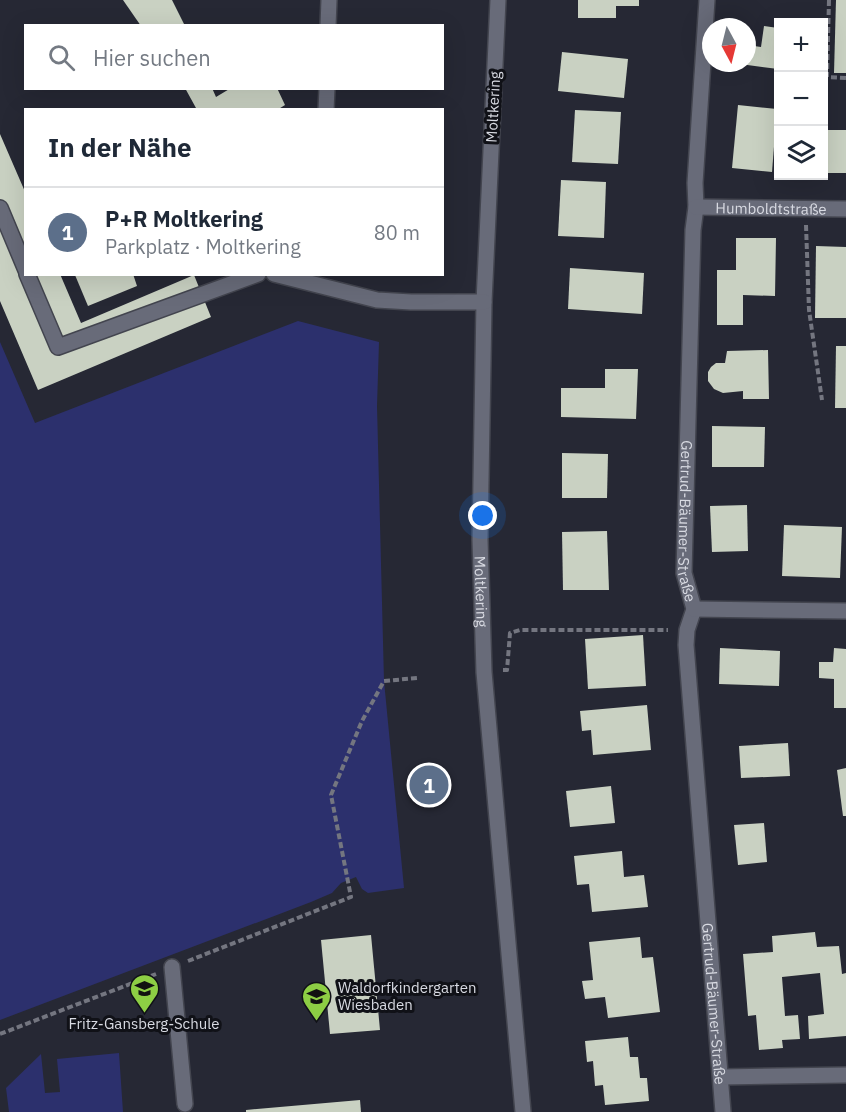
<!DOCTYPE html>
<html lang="de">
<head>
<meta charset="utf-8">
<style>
	:root { --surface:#fff; --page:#f2f2f3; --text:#1f2937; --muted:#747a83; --line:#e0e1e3; --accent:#0f766e }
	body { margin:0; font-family:"IBM Plex Sans",sans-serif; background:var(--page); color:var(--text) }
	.controls { position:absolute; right:18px; top:18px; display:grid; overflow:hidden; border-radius:0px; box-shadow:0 6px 24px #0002 }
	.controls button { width:54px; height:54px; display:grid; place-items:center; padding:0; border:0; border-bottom:2px solid var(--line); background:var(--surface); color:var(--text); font:30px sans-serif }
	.compass { position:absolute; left:702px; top:18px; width:54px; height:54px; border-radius:50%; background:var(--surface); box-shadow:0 6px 24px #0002; rotate:173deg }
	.you { position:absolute; left:483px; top:516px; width:21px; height:21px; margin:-15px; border:4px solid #fff; border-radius:50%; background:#1a73e8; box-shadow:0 0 0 9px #1a73e833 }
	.badge { display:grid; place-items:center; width:39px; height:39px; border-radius:50%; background:var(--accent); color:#fff; font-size:20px; font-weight:700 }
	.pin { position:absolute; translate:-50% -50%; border:3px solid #fff; box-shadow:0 2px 6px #0006 }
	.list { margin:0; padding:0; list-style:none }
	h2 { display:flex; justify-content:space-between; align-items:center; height:78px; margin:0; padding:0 24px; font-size:26px }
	h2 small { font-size:20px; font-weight:400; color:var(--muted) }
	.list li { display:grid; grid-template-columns:39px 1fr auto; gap:18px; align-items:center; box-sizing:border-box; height:90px; padding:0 24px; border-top:2px solid var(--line) }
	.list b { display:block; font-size:22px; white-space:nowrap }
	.list p { margin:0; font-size:20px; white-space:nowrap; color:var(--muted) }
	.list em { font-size:20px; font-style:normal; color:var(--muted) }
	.icon { flex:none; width:33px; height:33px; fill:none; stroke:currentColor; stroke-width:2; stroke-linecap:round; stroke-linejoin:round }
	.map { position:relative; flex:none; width:846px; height:1112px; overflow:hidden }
	.search { position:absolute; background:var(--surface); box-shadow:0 6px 24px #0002; left:24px; top:24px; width:420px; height:66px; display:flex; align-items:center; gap:15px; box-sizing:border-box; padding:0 21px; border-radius:0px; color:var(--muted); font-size:22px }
	.panel { position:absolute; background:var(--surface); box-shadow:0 6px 24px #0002; left:24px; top:108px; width:420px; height:168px; border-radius:0px }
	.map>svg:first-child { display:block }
	.green { fill:#2c306d }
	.building { fill:#c9d1c2 }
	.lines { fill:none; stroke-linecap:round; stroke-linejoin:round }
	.minor-casing { stroke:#43454f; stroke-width:18 }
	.path { stroke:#747680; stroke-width:4; stroke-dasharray:6 3; stroke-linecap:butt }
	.minor { stroke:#686b79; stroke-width:15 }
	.labels { text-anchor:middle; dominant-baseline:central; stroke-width:6; stroke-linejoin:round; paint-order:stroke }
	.street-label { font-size:15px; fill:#d8dae2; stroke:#101117 }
	.poi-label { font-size:15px; fill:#d8dae2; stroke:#101117; text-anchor:start }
</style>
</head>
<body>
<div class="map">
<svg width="846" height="1112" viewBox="0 0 846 1112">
	<rect width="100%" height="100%" fill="#262834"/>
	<g class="green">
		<path d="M298 321 379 342 377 406 384 681 404 888 368 893 362 889 356 877 341 883 332 893 311 902 0 1020V342L35 423Z"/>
		<path d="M119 1053 123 1112H9L6 1088 41 1054 45 1093 60 1092 57 1059Z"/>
	</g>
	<g class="building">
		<path d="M123 0H172L185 26H141Z"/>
		<path d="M578 0H639V6H616V18H578Z"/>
		<path d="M836 0H846V73H834Z"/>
		<path d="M764 26 778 28V69L740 64 747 63V45L761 47Z"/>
		<path d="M562 52 628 59 624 98 558 91Z"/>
		<path d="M185 88H212L216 97 231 88H277L285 105 277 110H192L196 108Z"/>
		<path d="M738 105 777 109 772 172 732 168Z"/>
		<path d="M575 110 621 112 618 164 572 162Z"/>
		<rect x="824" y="130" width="22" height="43"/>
		<path d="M0 134 26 194V274H60L81 323 194 275 211 317 38 390 0 301Z"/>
		<path d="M561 180 606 182 604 238 558 236Z"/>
		<path d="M736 238H776L775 296 743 295V325H717V270H736Z"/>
		<path d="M816 246 846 247V318H815Z"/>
		<path d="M570 268 644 273 642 314 568 309Z"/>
		<path d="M77 274H133L137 286 88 306 75 275Z"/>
		<path d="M836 346H846V408H835Z"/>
		<path d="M768 350 769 399H743V391L723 393 714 389 708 381V372L711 367 716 363H725L727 351Z"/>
		<path d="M605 369H638L636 419 561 417V388H605Z"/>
		<path d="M712 426 765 427 764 467H712Z"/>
		<path d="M562 453 608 454 607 498H562Z"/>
		<path d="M747 505 748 551 712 552 710 506Z"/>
		<path d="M784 525 842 527 840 578 782 576Z"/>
		<path d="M607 531 609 590H563L562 532Z"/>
		<path d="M643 635 646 686 588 689 585 639Z"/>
		<path d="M720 648 780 651 779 686 719 684Z"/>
		<path d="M834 648 846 649V708H834V679L819 678V662H833Z"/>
		<path d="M647 705 651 750 593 755 591 730 582 731 580 711Z"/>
		<path d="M788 743 790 776 741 778 739 746Z"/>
		<path d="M846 768V816H843L837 770Z"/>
		<path d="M611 786 615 823 570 827 566 791Z"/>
		<path d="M764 823 767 862 738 865 734 825Z"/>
		<path d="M622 851 624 877 644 875 648 907 592 912 589 884 577 885 574 856Z"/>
		<path d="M815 932 817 947 839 946 842 974 846 973V1036L809 1039 808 1016 824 1014 820 973 782 977 785 1016 798 1015 800 1039 782 1040 783 1048 759 1050 756 1015 748 1016 743 954 773 952 772 936Z"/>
		<path d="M371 935 380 1030 330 1034 321 940Z"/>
		<path d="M640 937 642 958 653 957 660 1012 608 1018 605 997 585 999 582 981 593 980 589 942Z"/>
		<path d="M628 1037 630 1057H638L640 1078H647L649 1101 605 1105 603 1085 595 1086 593 1061 587 1062 585 1041Z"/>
		<path d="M360 1100 361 1112H246V1110Z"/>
	</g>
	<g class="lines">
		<defs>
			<g id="minor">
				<path id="s1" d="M498 0 484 302 480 540 484 672 523 1112"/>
				<path id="s2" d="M707 0 695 183 696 207 693 230 684 573 694 609 687 630 686 645 723 1112"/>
				<path d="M328 26 329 0"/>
				<path d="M326 110 327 88"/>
				<path id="s3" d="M696 207 846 209"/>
				<path d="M0 208 26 270"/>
				<path d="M27 274 58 347 258 274"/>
				<path d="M274 274 377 300 411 302H484"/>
				<path d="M694 609 846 611"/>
				<path d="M172 967 185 1104"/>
				<path d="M721 1077 846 1075"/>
			</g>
		</defs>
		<use href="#minor" class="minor-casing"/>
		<g class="path">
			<path d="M829 0 827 77 846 78"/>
			<path d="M806 225 809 310 822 400"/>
			<path d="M503 670H507L510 633 520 630H668"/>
			<path d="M188 961 351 897 331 795 362 721 384 681 417 678"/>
			<path d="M0 1034 156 974"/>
		</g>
		<use href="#minor" class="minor"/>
	</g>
	<defs>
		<symbol id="school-pin" viewBox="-11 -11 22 30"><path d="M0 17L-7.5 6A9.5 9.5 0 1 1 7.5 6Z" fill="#8dce44" stroke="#101117"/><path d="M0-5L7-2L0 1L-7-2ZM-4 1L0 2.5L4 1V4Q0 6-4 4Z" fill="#111"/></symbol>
	</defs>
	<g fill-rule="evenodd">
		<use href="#school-pin" x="128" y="972" width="33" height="45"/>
		<use href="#school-pin" x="300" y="980" width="33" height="45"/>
	</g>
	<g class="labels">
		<g class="street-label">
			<text transform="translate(493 107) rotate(-87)">Moltkering</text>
			<text stroke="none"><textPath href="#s3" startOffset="75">Humboldtstraße</textPath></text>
			<text stroke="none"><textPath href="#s2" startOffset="522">Gertrud-Bäumer-Straße</textPath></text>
			<text stroke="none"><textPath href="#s1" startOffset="592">Moltkering</textPath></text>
			<text stroke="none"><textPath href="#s2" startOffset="1008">Gertrud-Bäumer-Straße</textPath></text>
		</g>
		<g class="poi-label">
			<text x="338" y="987">Waldorfkindergarten<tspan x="338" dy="17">Wiesbaden</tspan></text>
			<text x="144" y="1023" text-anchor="middle">Fritz-Gansberg-Schule</text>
		</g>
	</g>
</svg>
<div class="controls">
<button>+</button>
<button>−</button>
<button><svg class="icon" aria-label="layers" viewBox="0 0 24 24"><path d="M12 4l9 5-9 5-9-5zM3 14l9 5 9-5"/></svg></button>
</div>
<svg class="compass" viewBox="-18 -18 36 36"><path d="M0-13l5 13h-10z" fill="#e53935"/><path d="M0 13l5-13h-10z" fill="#747a83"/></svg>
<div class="you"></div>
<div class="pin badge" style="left:429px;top:785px;background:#5c6f8a">1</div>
<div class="search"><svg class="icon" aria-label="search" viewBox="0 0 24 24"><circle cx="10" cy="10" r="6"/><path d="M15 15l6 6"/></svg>Hier suchen</div>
<section class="panel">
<h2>In der Nähe<small></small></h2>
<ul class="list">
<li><span class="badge" style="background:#5c6f8a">1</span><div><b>P+R Moltkering</b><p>Parkplatz · Moltkering</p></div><em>80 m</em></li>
</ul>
</section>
</div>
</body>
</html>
